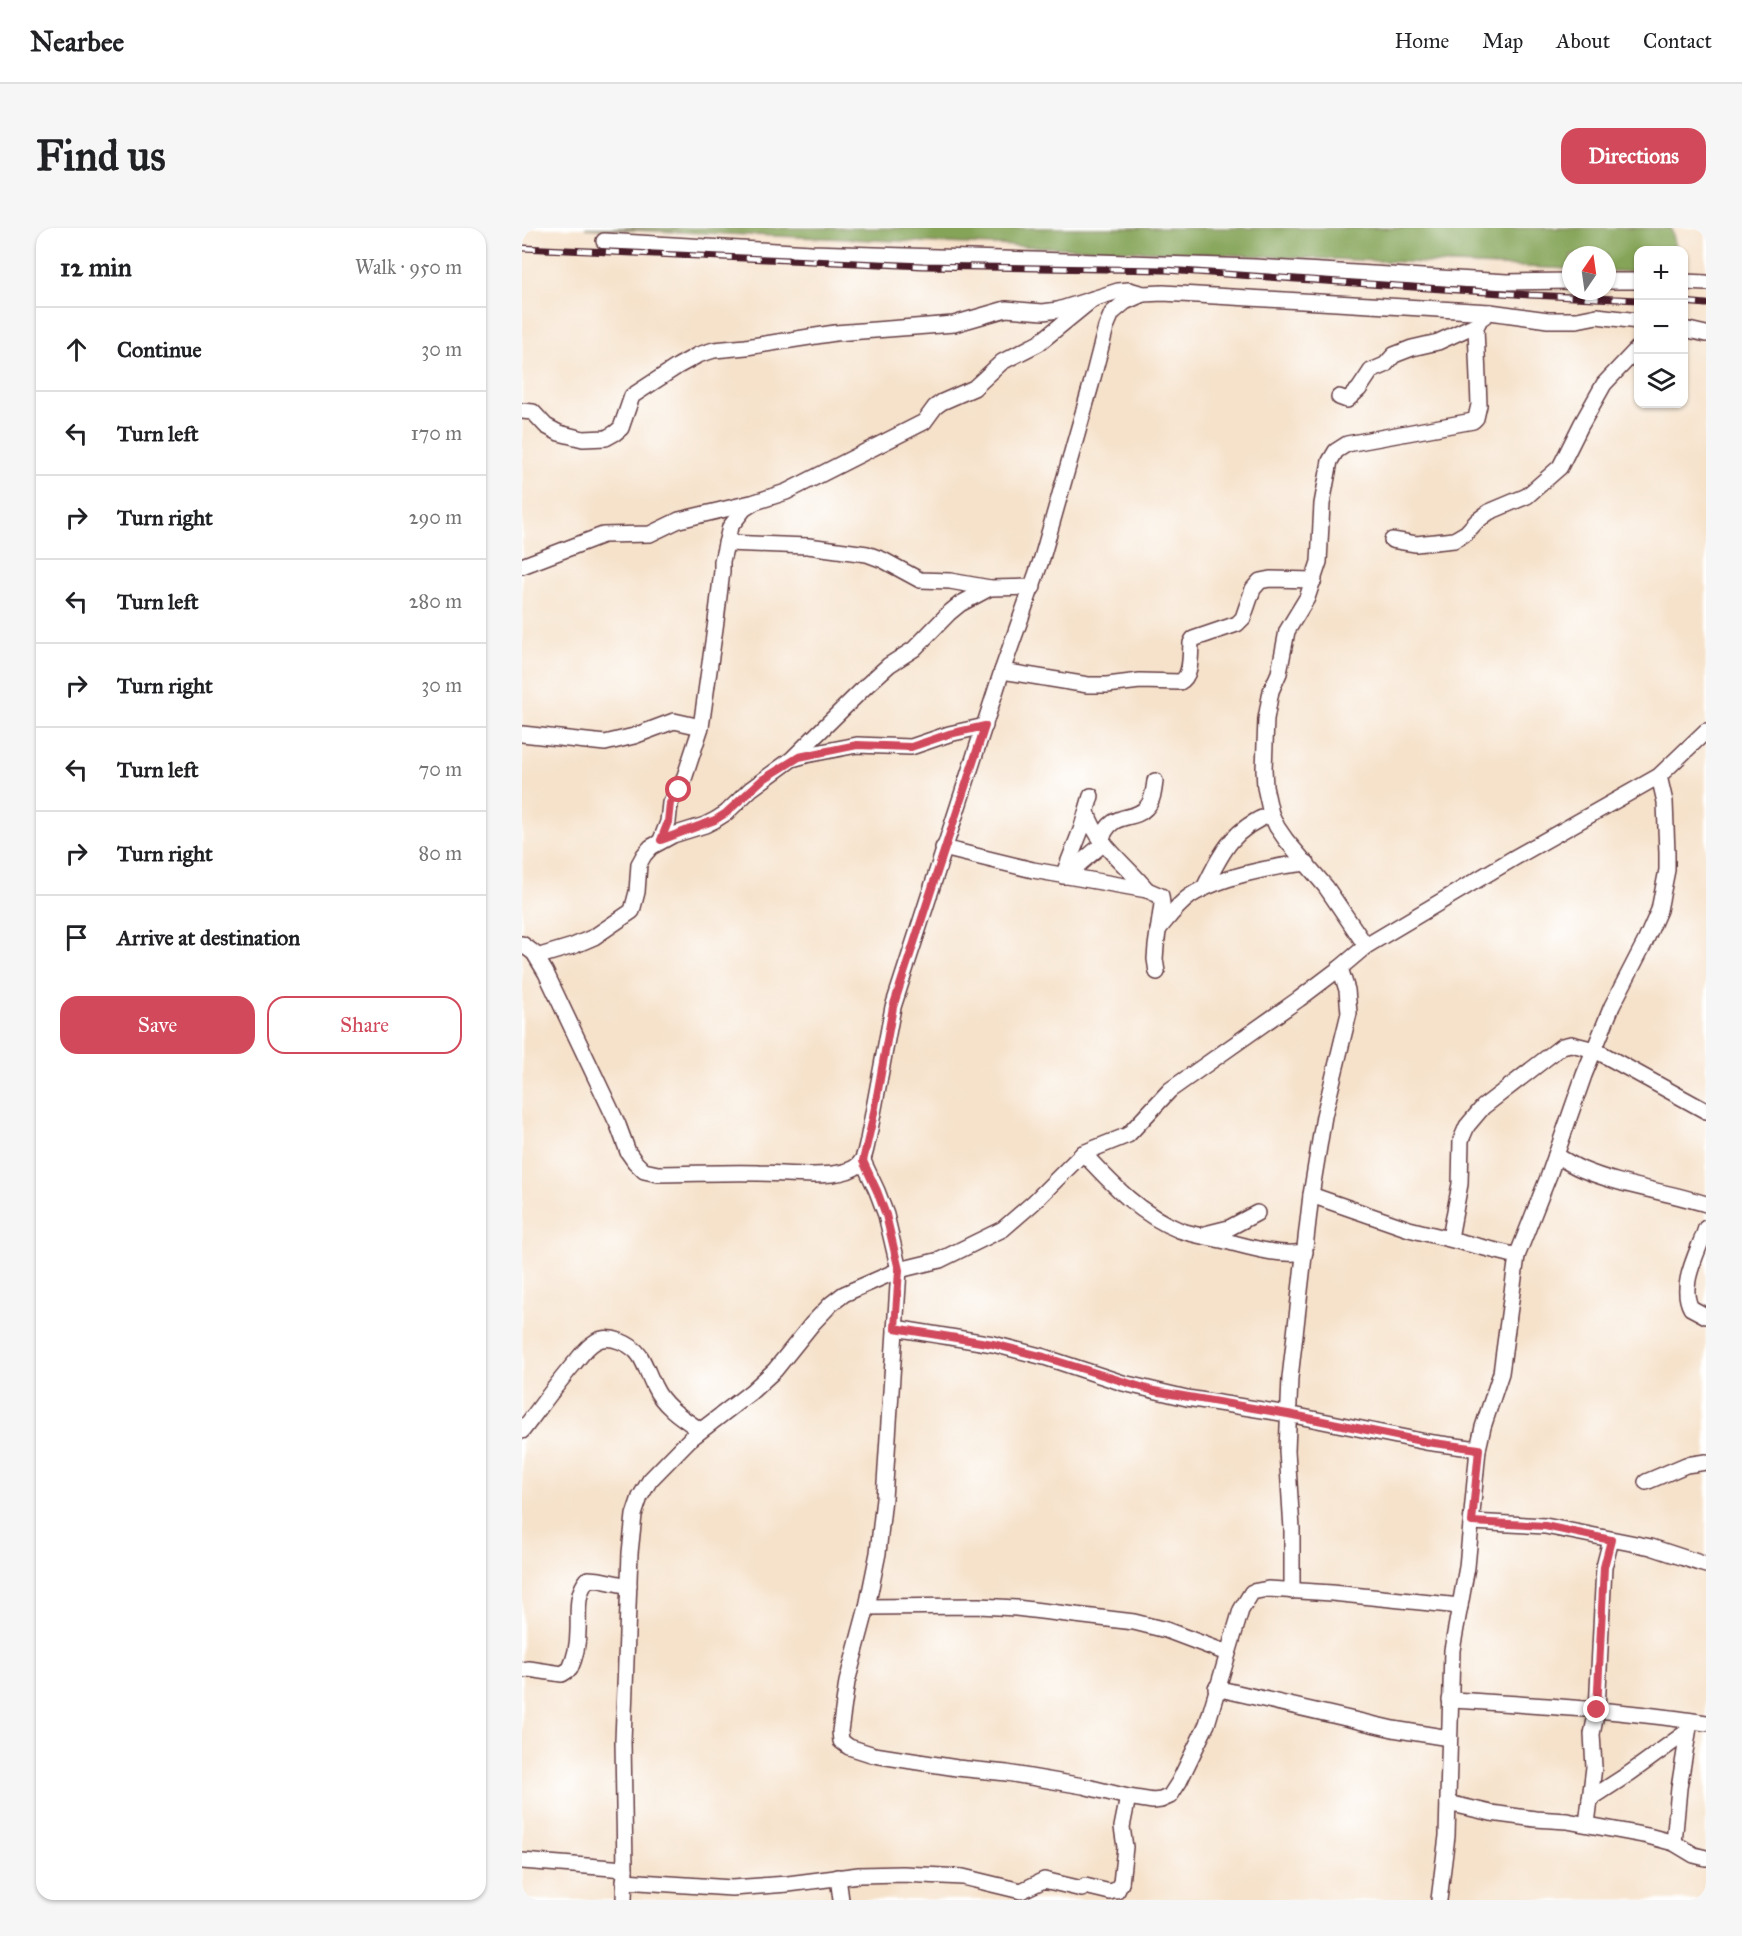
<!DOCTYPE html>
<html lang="en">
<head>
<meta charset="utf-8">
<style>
	:root { --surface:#fff; --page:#f6f6f6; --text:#202124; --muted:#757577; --line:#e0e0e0; --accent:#d1495b }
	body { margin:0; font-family:"IM FELL Great Primer",serif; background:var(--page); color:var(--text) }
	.controls { position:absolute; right:18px; top:18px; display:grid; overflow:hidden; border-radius:12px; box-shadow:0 2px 4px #0004 }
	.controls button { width:54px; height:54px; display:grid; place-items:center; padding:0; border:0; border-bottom:2px solid var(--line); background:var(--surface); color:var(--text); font:30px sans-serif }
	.compass { position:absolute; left:1040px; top:18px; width:54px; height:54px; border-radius:50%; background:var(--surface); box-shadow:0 2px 4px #0004; rotate:13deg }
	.stop { position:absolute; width:18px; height:18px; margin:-14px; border:4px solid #d1495b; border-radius:50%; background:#fff }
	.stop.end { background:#d1495b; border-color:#fff; box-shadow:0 2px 6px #0008 }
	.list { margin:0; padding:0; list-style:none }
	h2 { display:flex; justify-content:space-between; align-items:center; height:78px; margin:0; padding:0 24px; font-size:26px }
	h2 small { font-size:20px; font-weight:400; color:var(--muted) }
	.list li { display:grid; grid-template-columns:39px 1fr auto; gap:18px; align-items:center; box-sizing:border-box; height:84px; padding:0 24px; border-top:2px solid var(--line) }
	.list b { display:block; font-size:22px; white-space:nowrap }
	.list em { font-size:20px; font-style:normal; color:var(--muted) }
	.actions { display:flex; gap:12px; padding:18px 24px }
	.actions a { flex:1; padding:14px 0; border:2px solid var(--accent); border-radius:18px; text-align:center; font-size:21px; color:var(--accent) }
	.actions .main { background:var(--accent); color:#fff }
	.icon { flex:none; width:33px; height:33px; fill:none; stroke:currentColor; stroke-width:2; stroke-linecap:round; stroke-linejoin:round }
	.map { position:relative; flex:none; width:1184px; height:1672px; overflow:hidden; border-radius:18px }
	header { display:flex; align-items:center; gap:36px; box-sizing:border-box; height:84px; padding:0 30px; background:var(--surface); border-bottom:2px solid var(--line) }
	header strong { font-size:28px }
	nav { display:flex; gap:33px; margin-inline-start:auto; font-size:21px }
	.intro { display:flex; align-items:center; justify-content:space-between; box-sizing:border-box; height:144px; padding:0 36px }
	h1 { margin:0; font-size:42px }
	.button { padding:15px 27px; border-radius:18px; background:var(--accent); color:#fff; font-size:21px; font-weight:700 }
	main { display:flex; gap:36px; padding:0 36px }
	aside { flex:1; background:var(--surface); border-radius:18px; box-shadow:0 2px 4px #0004 }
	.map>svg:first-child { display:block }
	.forest { fill:#85a458; stroke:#686242; stroke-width:1.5 }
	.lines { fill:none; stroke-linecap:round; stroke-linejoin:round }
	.street-casing { stroke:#643c43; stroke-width:18 }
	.street { stroke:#fff; stroke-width:15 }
	.rail-casing { stroke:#4a1f2b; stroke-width:7 }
	.rail { stroke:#fff; stroke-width:4.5; stroke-dasharray:14; stroke-linecap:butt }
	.route { stroke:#d1495b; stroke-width:8 }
</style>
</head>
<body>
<header>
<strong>Nearbee</strong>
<nav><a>Home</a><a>Map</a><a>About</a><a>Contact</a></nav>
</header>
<div class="intro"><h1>Find us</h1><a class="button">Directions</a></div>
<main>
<aside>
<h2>12 min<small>Walk · 950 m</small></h2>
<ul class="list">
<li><svg class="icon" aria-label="ahead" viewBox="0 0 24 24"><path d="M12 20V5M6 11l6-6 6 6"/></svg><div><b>Continue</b></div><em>30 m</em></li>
<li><svg class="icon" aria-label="left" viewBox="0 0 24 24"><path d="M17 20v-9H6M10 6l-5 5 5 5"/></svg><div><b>Turn left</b></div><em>170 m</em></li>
<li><svg class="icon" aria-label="right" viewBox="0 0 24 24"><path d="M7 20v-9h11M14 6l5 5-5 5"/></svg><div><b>Turn right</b></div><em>290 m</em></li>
<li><svg class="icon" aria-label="left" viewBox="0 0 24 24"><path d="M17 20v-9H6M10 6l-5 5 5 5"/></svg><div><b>Turn left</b></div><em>280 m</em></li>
<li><svg class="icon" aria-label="right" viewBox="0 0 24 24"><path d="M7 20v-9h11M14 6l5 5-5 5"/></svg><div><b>Turn right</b></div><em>30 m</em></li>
<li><svg class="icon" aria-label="left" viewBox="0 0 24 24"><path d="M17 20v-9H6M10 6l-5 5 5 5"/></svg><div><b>Turn left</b></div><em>70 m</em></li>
<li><svg class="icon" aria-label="right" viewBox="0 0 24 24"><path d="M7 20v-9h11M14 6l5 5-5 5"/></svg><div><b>Turn right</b></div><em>80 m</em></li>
<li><svg class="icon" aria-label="arrive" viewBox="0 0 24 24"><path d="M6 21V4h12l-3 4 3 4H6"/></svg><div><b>Arrive at destination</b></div></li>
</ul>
<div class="actions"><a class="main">Save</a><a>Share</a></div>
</aside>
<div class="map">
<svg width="1184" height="1672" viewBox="0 0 1184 1672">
	<rect width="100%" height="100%" fill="#fff"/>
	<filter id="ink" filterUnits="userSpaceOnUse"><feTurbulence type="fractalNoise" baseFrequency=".0167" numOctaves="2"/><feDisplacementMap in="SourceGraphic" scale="12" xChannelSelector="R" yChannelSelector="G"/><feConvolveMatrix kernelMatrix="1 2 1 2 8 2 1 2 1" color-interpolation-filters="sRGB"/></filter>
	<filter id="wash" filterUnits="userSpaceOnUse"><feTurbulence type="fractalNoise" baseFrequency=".008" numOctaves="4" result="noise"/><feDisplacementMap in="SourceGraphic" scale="24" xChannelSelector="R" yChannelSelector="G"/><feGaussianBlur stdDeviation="1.35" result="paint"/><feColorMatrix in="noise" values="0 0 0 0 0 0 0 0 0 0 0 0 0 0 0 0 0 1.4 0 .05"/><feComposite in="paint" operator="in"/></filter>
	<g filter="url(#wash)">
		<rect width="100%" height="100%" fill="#f6e2cb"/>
		<path class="forest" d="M63 0H1149L1155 22H1116V44L1085 43V27H1049V41Z"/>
	</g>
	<g filter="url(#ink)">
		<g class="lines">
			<defs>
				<g id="street">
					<path d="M82 13 289 25 733 39 985 54 1049 53"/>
					<path d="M1085 53H1116"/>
					<path d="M1162 54 1184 55"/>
					<path d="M1162 101 1184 106"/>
					<path d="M817 169 825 172 837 161 849 143 863 137 872 127 890 120 916 114 955 96"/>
					<path d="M0 183 11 184 24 198 37 205 61 211 84 210 93 205 99 200 110 168 156 138 176 127 192 122 224 119 313 105 432 96 484 81 521 84 536 82 596 63 607 62 621 66"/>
					<path d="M870 312 894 316 932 312 944 305 955 293 967 284 1005 268 1038 239 1059 197 1082 156 1116 120"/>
					<path d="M204 315 286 318 345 326 361 332 398 352 428 353 468 360"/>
					<path d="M0 338 81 307 128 306 157 292 229 275"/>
					<path d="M480 443 566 457H585L618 453 658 454C670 448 668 427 669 415L671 411 715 396 721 390 731 361 738 353 748 351 792 352"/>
					<path d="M0 506 83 515 112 508 152 493 179 499"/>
					<path d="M272 529 345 457 367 437 392 421 427 385 438 376 468 360 511 359"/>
					<path d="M565 584C575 617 604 636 625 662"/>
					<path d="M139 612 146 594 148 575 161 554 179 499 194 393 200 343V333L208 299 222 281 233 274 264 264 402 194 413 179 420 174 452 160 480 134 517 115 571 71"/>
					<path d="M579 612C591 581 610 595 624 580 631 573 632 562 633 553"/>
					<path d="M421 620 511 642 625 662 639 668 640 676 634 718 633 731 635 744"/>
					<path d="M541 648 559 602 569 568"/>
					<path d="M543 648 582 615"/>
					<path d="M682 660C700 624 710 601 749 586"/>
					<path d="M636 702C646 690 655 677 668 668 697 649 751 638 785 635"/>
					<path d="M0 716 12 725 24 745 96 897 106 924 113 934 122 943 136 946C169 946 203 944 237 945 262 945 311 952 332 940 343 934 343 923 346 912L371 779 480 443 520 330 569 157 584 99 590 85 603 74 621 66 641 65 968 84 1026 92H1055L1075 88 1116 93"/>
					<path d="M844 718 804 659 764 612 755 599 749 586 743 559 742 541 744 491 749 463 757 445 765 403 785 370 797 334 800 276 808 233 814 223 825 216 951 193 954 190 957 177 954 99 958 91 968 84"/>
					<path d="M21 727 51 718 72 709 110 683 115 664 117 636 122 627 129 619 151 607 183 597 193 592 204 585 229 561 270 531 284 527 335 517 389 519 427 506 463 498"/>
					<path d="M561 925C590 956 617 986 657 1002 674 1008 693 1010 711 1015 734 1021 759 1028 783 1024"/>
					<path d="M1034 927C1042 932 1050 937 1059 941 1099 958 1143 963 1184 976"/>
					<path d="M341 933 355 963 364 987 377 1042 362 1270 356 1325 345 1379 325 1454 318 1503 319 1513 327 1519 352 1527 435 1540 485 1545 561 1558 606 1569 631 1573 639 1572 648 1568 657 1554 685 1496 719 1382 730 1364 746 1361 810 1365 938 1378"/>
					<path d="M789 967 887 1001 995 1028"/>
					<path d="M1184 1000C1177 1023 1156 1057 1169 1080L1184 1088"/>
					<path d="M683 1006 707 1000 735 985"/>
					<path d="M928 1010 938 956 939 912 945 898 961 879 1040 818 1049 816 1073 822 1184 883"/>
					<path d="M373 1100 471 1116 522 1129 601 1155 665 1170 766 1186 904 1214 956 1221"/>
					<path d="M0 1203C17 1181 33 1158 51 1137 58 1129 64 1119 73 1114 87 1105 110 1116 118 1128 124 1138 127 1148 132 1158 141 1178 160 1190 178 1202"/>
					<path d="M1124 1254 1164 1237 1184 1234"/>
					<path d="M950 1294 1023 1298 1129 1319 1184 1337"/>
					<path d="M770 1363V1301L765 1223 768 1150 789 967 802 888 827 785 825 762 818 740"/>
					<path d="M345 1379 457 1378 494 1380 570 1389 612 1394 644 1402 705 1425"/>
					<path d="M0 1442 7 1441 40 1446 48 1441C53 1430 56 1416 56 1403 57 1385 53 1366 66 1351L78 1352 107 1358"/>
					<path d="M694 1460 871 1501 927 1510"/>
					<path d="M928 1472C1013 1477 1099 1482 1184 1495"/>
					<path d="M1068 1571 1108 1545 1166 1503"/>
					<path d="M926 1575 969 1585 1013 1591 1045 1593 1126 1608 1152 1615 1172 1627 1184 1630"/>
					<path d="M1065 1596 1072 1539 1070 1506 1075 1482 1082 1339 1089 1312"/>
					<path d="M1152 1615 1157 1560 1168 1493"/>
					<path d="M0 1633 103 1641"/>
					<path d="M316 1649 319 1672"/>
					<path d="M102 1653 210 1660 266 1656 337 1647 381 1646 441 1649 499 1663 522 1652 560 1661 563 1658 588 1664 594 1662 599 1655"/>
					<path d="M595 1663 599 1655 603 1619 600 1599 606 1569"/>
					<path d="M102 1672 103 1641 101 1513 108 1325 112 1287 118 1269 128 1252 168 1211 229 1164 253 1142 290 1096 309 1076 322 1066 377 1042 418 1032 481 1001 511 975 561 925 606 907 648 862 777 771 818 740 844 718 992 630 1137 548 1184 503"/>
					<path d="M917 1672 925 1608 930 1422 945 1339 956 1221 961 1199 979 1145 995 1028 1027 947 1062 847 1090 778 1123 714 1137 682 1145 642V625L1143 574 1137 548"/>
				</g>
			</defs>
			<use href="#street" class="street-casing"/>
			<use href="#street" class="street"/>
			<defs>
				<g id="rail">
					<path d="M0 20 401 38 644 42 1008 67 1116 72"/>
					<path d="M1162 74 1184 76"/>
				</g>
			</defs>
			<use href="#rail" class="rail-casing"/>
			<use href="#rail" class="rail"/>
		</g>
	</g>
	<g class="lines" filter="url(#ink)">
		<path class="route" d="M157 562 148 575 146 594 139 612 193 592 204 585 240 552 277 529 335 517 389 519 427 506 463 498 371 779 351 890 341 933 355 963 364 987 377 1042 373 1100 471 1116 522 1129 632 1163 766 1186 904 1214 957 1221 950 1294 1023 1298 1089 1312 1082 1339 1075 1482"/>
	</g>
</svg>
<div class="controls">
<button>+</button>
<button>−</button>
<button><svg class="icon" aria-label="layers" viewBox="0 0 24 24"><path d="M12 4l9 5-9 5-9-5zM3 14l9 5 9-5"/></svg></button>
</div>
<svg class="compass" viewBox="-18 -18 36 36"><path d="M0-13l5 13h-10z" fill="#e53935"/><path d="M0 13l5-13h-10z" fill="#757577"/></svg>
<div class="stop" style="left:157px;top:562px"></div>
<div class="stop end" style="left:1075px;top:1482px"></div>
</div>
</main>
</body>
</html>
